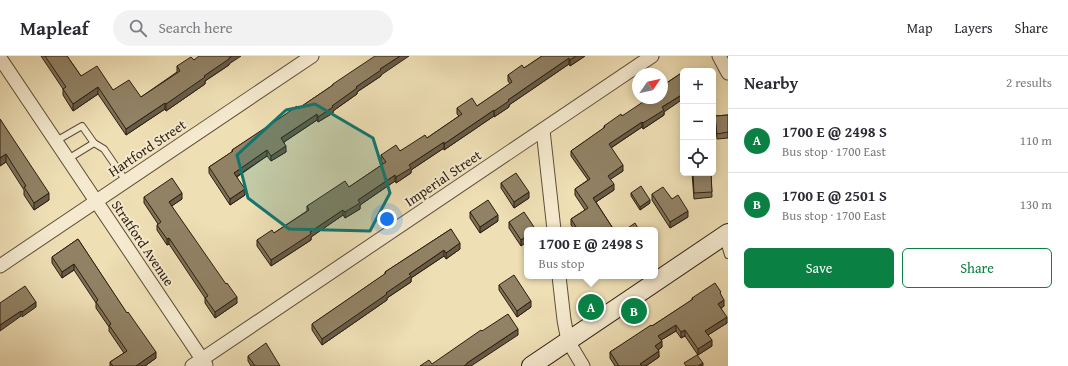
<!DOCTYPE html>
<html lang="en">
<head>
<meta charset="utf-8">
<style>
	:root { --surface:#fff; --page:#f2f2f3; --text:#2b2b33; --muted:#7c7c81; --line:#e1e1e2; --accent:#0b8043 }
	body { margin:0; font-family:"Gentium Book Plus",serif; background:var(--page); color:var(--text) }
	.controls { position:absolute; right:12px; top:12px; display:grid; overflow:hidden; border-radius:6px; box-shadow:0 2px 10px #0003 }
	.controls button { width:36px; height:36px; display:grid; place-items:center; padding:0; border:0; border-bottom:1px solid var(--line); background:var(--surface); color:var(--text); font:20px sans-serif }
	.compass { position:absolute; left:632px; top:12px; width:36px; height:36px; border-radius:50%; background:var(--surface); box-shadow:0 2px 10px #0003; rotate:56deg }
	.you { position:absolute; left:387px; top:163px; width:14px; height:14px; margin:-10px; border:3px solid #fff; border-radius:50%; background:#1a73e8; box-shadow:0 0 0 6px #1a73e833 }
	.badge { display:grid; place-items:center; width:26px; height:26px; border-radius:50%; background:var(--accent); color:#fff; font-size:13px; font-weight:700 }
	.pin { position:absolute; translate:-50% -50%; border:2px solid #fff; box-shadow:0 1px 4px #0006 }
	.popup { position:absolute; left:524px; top:171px; width:134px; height:52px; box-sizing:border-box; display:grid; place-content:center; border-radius:6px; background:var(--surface); filter:drop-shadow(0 1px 3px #0005); font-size:13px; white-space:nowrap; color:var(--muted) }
	.popup b { font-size:15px; color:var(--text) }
	.popup::after { content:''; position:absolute; left:50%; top:100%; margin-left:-8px; border:8px solid transparent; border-top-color:var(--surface) }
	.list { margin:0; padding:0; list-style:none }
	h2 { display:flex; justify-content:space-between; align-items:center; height:52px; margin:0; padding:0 16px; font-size:17px }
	h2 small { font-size:13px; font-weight:400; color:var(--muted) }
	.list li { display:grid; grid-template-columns:26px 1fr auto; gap:12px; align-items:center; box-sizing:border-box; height:64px; padding:0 16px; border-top:1px solid var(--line) }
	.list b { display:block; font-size:15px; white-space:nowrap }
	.list p { margin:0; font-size:13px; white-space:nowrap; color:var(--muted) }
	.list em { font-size:13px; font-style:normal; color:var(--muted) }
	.actions { display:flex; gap:8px; padding:12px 16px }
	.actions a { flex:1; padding:9px 0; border:1px solid var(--accent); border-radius:6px; text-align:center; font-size:14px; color:var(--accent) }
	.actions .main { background:var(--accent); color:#fff }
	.icon { flex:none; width:22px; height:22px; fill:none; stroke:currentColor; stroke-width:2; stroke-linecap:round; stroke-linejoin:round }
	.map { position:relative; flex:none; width:728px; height:310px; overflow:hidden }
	header { display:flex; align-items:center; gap:24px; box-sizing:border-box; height:56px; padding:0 20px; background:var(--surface); border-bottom:1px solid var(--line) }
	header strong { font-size:19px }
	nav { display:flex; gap:22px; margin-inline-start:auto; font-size:14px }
	.search { width:280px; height:36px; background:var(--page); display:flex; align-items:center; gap:10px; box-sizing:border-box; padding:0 14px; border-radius:22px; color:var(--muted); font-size:15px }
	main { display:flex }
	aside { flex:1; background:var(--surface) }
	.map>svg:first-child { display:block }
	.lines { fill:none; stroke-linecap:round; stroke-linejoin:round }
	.lane-casing { stroke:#5c4e38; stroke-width:8 }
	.street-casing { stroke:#5c4e38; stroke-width:15 }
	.secondary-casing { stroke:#2b1e0e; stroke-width:20 }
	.lane { stroke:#f5eacf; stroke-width:6 }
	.street { stroke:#f5eacf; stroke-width:13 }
	.secondary { stroke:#f5eacf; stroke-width:18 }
	.wall { fill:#7d7057; stroke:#2b1e0e }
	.shaded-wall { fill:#665b47; stroke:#2b1e0e }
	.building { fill:#918265; stroke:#2b1e0e }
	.marked { fill:#0f766e; fill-opacity:0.2; stroke:#0f766e; stroke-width:3; stroke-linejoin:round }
	.labels { text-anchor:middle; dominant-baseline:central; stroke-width:4; stroke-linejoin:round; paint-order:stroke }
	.street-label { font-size:14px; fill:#2b1e0e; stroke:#f5eacf }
</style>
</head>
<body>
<header>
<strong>Mapleaf</strong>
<div class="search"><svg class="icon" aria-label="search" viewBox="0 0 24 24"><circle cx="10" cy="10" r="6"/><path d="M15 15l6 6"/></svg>Search here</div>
<nav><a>Map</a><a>Layers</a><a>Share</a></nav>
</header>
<main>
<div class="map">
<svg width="728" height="310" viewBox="0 0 728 310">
	<rect width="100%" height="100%" fill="#efdfb5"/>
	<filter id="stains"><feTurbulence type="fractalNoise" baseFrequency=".005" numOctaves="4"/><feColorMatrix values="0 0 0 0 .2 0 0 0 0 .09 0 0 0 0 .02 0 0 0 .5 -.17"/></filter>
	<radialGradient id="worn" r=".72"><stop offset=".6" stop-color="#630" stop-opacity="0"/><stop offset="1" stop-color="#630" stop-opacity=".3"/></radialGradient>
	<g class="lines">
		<defs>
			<g id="lane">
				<path d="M56 85 82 70 94 87 68 103"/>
				<path d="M94 87 104 93 126 125"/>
				<path d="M723 182 728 199"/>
			</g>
			<g id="street">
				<path d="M719 0 728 17"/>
				<path d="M0 2 206 309"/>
				<path d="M543 74 554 174"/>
				<path d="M0 210 312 0"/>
				<path d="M559 220 564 264 568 285 583 310"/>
				<path d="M192 310 652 0"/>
			</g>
			<path id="secondary" d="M531 310 728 177"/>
		</defs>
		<use href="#lane" class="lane-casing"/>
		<use href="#street" class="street-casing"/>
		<use href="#secondary" class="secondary-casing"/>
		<use href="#lane" class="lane"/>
		<use href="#street" class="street"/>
		<use href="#secondary" class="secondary"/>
	</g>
	<g class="wall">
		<path d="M41 0H67L81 20 113 34 141 41 177 16V10L194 4 229 8V9L205 25V28L166 55 165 53 126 79 98 38 73 55 63 39V33Z"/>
		<path d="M542 0H585L570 10 569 8 534 32 509 49V51L494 61V60L444 94V92L411 114V117L396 127 395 125 360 149V153L345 162 343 159 311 181V184L271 210 257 190V184L274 177 307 155V150L349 131 383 108 381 105V99L400 95 427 82 459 60 457 58V52L477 50 510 28 508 25V19L524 12Z"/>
		<path d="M683 16 664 56V59L643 73 642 71 611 92 623 115 610 123 614 134 596 146 614 174H575L571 169V163L585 154 575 139V133L588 124 571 100V95L604 72V70L622 60 662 42V30Z"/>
		<path d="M381 19V20L357 36V38L333 55V57L318 66 317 64 284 86 286 96 271 105 267 100 237 121 245 139 230 149 209 117V111L232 96V94L283 61V60L299 52 333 29V28Z"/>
		<path d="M728 59V82L717 83 715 60Z"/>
		<path d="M0 63 49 144 34 154 24 139V134L6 106 0 110Z"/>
		<path d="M692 117H711L712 141 694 143Z"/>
		<path d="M501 127 529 142 514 152 501 132Z"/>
		<path d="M631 137 650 147 640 154 631 140Z"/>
		<path d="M652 138 672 143 688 161 670 172 652 144Z"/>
		<path d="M144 141 182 143 171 150 237 247 215 262 205 247V242L169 188 167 189 157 174V169L158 168 144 147Z"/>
		<path d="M470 156 498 165 480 177 470 162Z"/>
		<path d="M509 166 536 174 521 190 509 172Z"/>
		<path d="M451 173 460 193 446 203 444 200 411 222V226L387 242V244L322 289 312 274V268L385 218V216Z"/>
		<path d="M78 183 156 302 145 310H110V306L124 297 109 275V271L96 252V247L74 214 62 222 52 207V201Z"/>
		<path d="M592 220H602L595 224Z"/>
		<path d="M499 229 531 251 517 261 499 234Z"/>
		<path d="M721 239 724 250 721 252 727 267 708 279 712 290 698 299 685 280 681 282 676 275 661 284 662 291 658 294 659 301 646 310H615L610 302V296L652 270 692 244V242Z"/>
		<path d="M248 300 280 310H251L248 305Z"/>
	</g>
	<g class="shaded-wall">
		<path d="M232 0H241L229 8V9L205 25V28L166 55V48L204 20Z"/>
		<path d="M400 0H409L381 19V20L357 36V38L333 55V57L318 66V61L356 31 380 13Z"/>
		<path d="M576 0H585L570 10V4Z"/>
		<path d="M569 2V8L534 32 509 49V51L494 61V55L508 44 534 26Z"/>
		<path d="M98 31V38L73 55V48Z"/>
		<path d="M683 38V43L664 56V59L643 73V67L662 51Z"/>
		<path d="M165 47V53L126 79V73Z"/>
		<path d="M494 54V60L444 94V88Z"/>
		<path d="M317 58V64L281 88V82Z"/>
		<path d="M642 66V71L609 93V88Z"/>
		<path d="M444 86V92L411 114V117L396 127V121L409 109Z"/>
		<path d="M286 90V96L271 105V100Z"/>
		<path d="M267 94V100L234 122V117Z"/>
		<path d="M6 98V106L0 110V102Z"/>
		<path d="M623 109V115L608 125V120Z"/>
		<path d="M395 119V125L360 149V153L345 162V156L358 144Z"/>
		<path d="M614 128V134L593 148V142Z"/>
		<path d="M245 133V139L230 149V143Z"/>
		<path d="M529 136V142L514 152V146Z"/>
		<path d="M49 137V144L34 154V147Z"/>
		<path d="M182 137V143L169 152V146Z"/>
		<path d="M650 144V147L640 154V151Z"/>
		<path d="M343 154V159L311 181V184L271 210V204L310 176Z"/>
		<path d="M688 155V161L670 172V166Z"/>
		<path d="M498 159V165L480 177V171Z"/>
		<path d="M527 180V186L521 190V184Z"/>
		<path d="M169 182V188L167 189V183Z"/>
		<path d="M460 187V193L446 203V197Z"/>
		<path d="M444 194V200L411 222V226L387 242V244L322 289V283L386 237 409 218Z"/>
		<path d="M74 208V214L62 222V216Z"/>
		<path d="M595 220H602L595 224Z"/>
		<path d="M237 241V247L215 262V256Z"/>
		<path d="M724 244V250L718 254V248Z"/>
		<path d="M531 245V251L517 261V255Z"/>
		<path d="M36 246V251L22 261V256Z"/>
		<path d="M21 255V260L0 275V269Z"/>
		<path d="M727 261V267L705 281V275Z"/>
		<path d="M676 269V275L658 286V280Z"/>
		<path d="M518 273V279L471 310H464L467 307Z"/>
		<path d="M685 274V280L681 282V276Z"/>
		<path d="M712 284V290L698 299V293Z"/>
		<path d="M662 285V291L655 296V290Z"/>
		<path d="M659 295V301L646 310H640V308Z"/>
		<path d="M156 296V302L145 310H136Z"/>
		<path d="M703 307V310H698Z"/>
	</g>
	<g class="building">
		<path d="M45 0H67L81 20 97 10 113 34 129 24 141 41 180 15 177 10 191 1 194 4 199 0H232L229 2V3L204 20 205 21 166 48 165 47 126 73 98 31 73 48 63 33 66 31Z"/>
		<path d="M375 0H400L380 13 381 14 356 31 357 32 332 50 333 51 318 61 317 58 281 82 286 90 271 100 267 94 234 117 245 133 230 143 209 111 233 95 232 94 283 60 297 50 299 52 333 29V28Z"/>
		<path d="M542 0H576L570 4 569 2 534 26 508 44 509 45 494 55V54L444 88V86L409 109 411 112 396 121 395 119 358 144 360 147 345 156 343 154 310 176 311 178 271 204 257 184 272 174 274 177 309 154 307 150 345 125 349 131 386 106 381 99 396 89 400 95 425 79 427 82 462 58 457 52 472 42 477 50 512 26 508 19 522 9 524 12Z"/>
		<path d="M683 16V38L662 51 664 54 643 67 642 66 609 88 623 109 608 120 614 128 593 142 614 174H578L571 163 588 152 575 133 590 123 571 95 605 71 604 70 621 58 622 60 649 42H662V34L664 33 662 30Z"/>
		<path d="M728 59V76L717 78 715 60Z"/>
		<path d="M0 63 49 137 34 147 24 131 26 130 6 98 0 102Z"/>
		<path d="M516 117 529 136 514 146 501 127Z"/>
		<path d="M693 117H711L712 136 694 137Z"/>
		<path d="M172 122 182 137 169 146 226 228 227 227 237 241 215 256 205 242 208 240 169 182 167 183 157 169 161 166 144 141Z"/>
		<path d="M641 130 650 144 640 151 631 137Z"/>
		<path d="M663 131 672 143 678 139 688 155 670 166 652 138Z"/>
		<path d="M488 144 498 159 480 171 470 156Z"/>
		<path d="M524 156 536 174H527V180L521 184 509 166Z"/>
		<path d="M635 167 639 174H625Z"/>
		<path d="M451 173 460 187 446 197 444 194 409 218 411 220 386 237 387 238 322 283 312 268 386 217 385 216Z"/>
		<path d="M78 183 127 257 128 256 156 296 136 310H113L110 306 127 295 109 269 111 268 96 246 98 244 74 208 62 216 52 201Z"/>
		<path d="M514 219 531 245 517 255 499 229Z"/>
		<path d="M715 227 721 236 720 237 724 244 718 248 727 261 705 275 712 284 698 293 685 274 681 276 676 269 658 280 662 285 655 290 659 295 640 308 642 310H619L610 296 651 269 652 270 693 243 692 242Z"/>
		<path d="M25 230 36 246 22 256 21 255 0 269V247Z"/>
		<path d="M508 258 518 273 467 307V308L464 310H420L429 304 432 308 481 274 482 275Z"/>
		<path d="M266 287 280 310H255L248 300Z"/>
		<path d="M697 299 703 307 698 310H686L684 307Z"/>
	</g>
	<path class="marked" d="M315 48 373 82 390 137 370 175 289 173 248 142 237 99 286 54Z"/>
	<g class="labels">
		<g class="street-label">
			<text transform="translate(147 92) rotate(-34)">Hartford Street</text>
			<text transform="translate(443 122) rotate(-34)">Imperial Street</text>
			<text transform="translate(143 187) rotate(56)">Stratford Avenue</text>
		</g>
	</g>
	<rect width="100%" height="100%" filter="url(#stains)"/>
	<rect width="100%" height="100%" fill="url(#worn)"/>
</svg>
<div class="controls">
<button>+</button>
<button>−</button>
<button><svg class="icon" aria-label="locate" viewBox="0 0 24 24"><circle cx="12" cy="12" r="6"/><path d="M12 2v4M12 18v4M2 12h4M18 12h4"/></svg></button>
</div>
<svg class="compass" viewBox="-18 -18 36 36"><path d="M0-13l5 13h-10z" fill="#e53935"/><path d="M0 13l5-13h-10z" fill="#7c7c81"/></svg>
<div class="you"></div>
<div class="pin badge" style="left:591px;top:251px">A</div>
<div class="popup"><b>1700 E @ 2498 S</b>Bus stop</div>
<div class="pin badge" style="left:634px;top:255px">B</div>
</div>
<aside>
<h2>Nearby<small>2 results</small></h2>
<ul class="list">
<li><span class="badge">A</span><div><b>1700 E @ 2498 S</b><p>Bus stop · 1700 East</p></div><em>110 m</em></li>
<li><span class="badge">B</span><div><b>1700 E @ 2501 S</b><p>Bus stop · 1700 East</p></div><em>130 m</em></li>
</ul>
<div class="actions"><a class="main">Save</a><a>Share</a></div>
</aside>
</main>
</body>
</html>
